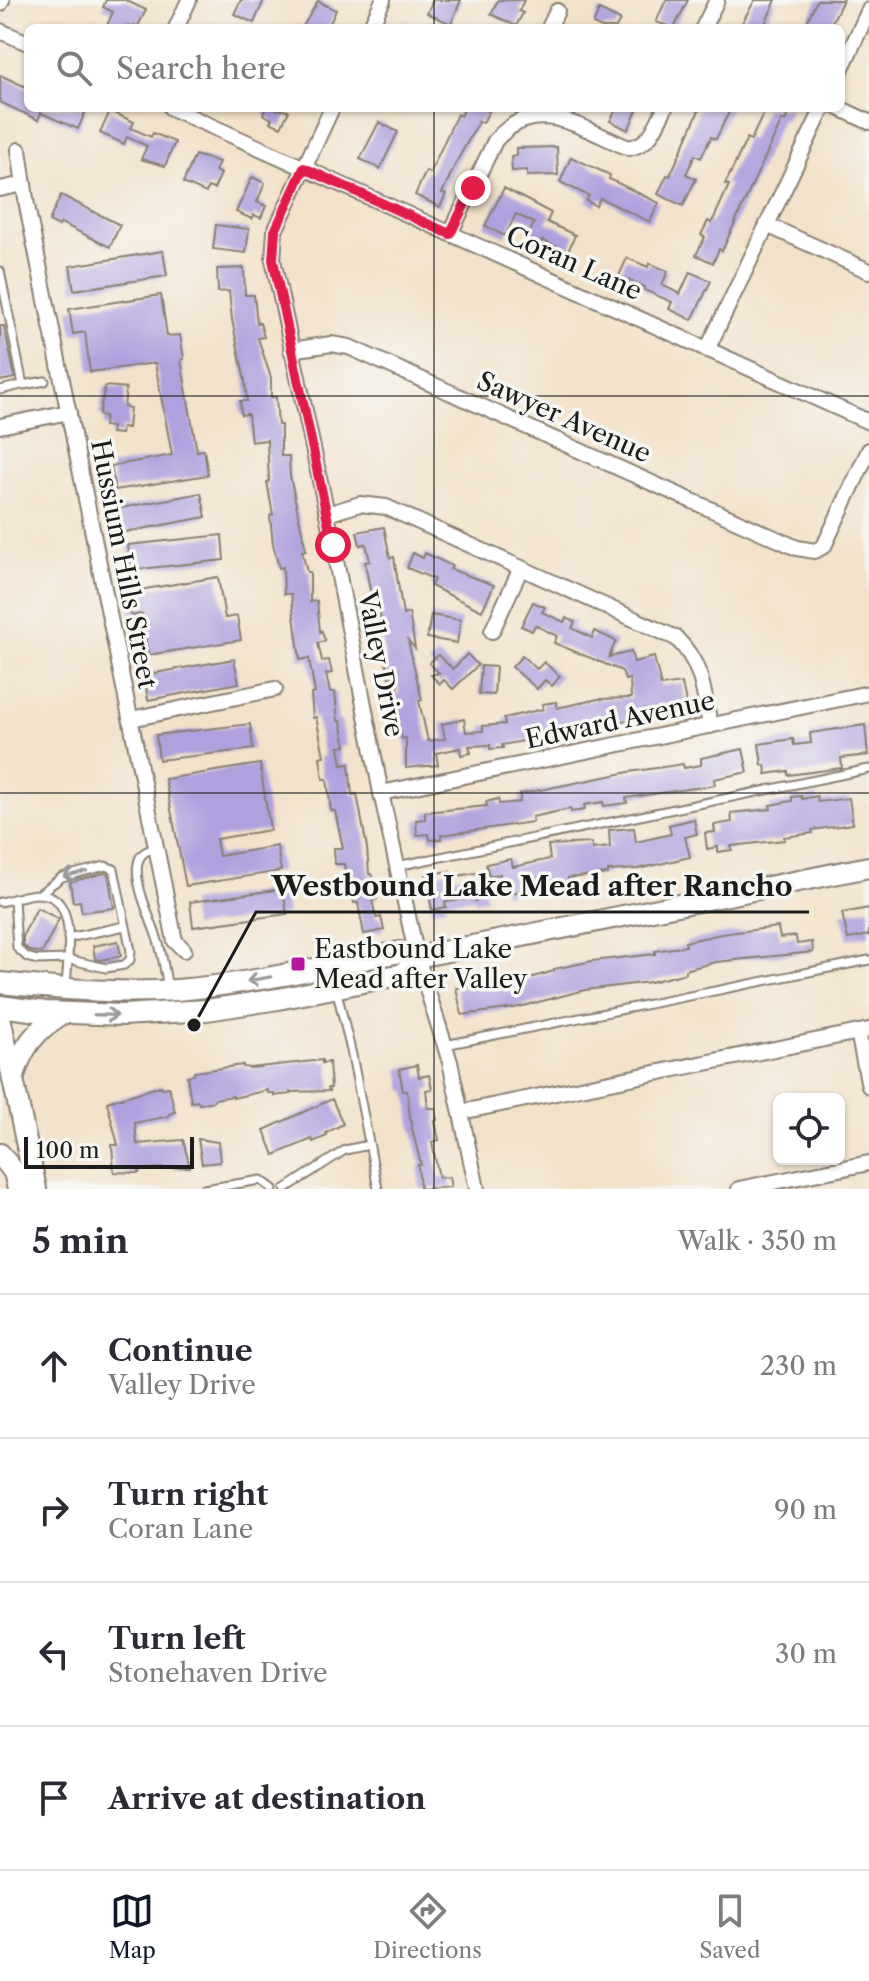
<!DOCTYPE html>
<html lang="en">
<head>
<meta charset="utf-8">
<style>
	:root { --surface:#fff; --page:#f2f2f3; --text:#2b2b33; --muted:#7c7c81; --line:#e1e1e2; --accent:#111827 }
	body { margin:0; font-family:"Libre Caslon Text",serif; background:var(--page); color:var(--text) }
	.controls { position:absolute; right:24px; bottom:24px; display:grid; overflow:hidden; border-radius:12px; box-shadow:0 2px 6px #0004 }
	.controls button { width:72px; height:72px; display:grid; place-items:center; padding:0; border:0; border-bottom:2px solid var(--line); background:var(--surface); color:var(--text); font:40px sans-serif }
	.scale { position:absolute; left:24px; bottom:20px; width:170px; box-sizing:border-box; padding-left:8px; border:4px solid #1c1c1c; border-top:0; font-size:22px; line-height:28px; white-space:nowrap; color:#1c1c1c; -webkit-text-stroke:6px #f6f6f2; paint-order:stroke }
	.stop { position:absolute; width:24px; height:24px; margin:-18px; border:6px solid #e11d48; border-radius:50%; background:#fff }
	.stop.end { background:#e11d48; border-color:#fff; box-shadow:0 2px 8px #0008 }
	.list { margin:0; padding:0; list-style:none }
	h2 { display:flex; justify-content:space-between; align-items:center; height:104px; margin:0; padding:0 32px; font-size:34px }
	h2 small { font-size:26px; font-weight:400; color:var(--muted) }
	.list li { display:grid; grid-template-columns:52px 1fr auto; gap:24px; align-items:center; box-sizing:border-box; height:144px; padding:0 32px; border-top:2px solid var(--line) }
	.list b { display:block; font-size:30px; white-space:nowrap }
	.list p { margin:0; font-size:26px; white-space:nowrap; color:var(--muted) }
	.list em { font-size:26px; font-style:normal; color:var(--muted) }
	.icon { flex:none; width:44px; height:44px; fill:none; stroke:currentColor; stroke-width:2; stroke-linecap:round; stroke-linejoin:round }
	.map { position:relative; flex:none; width:869px; height:1189px; overflow:hidden }
	.search { position:absolute; background:var(--surface); box-shadow:0 2px 6px #0004; left:24px; right:24px; top:24px; height:88px; display:flex; align-items:center; gap:20px; box-sizing:border-box; padding:0 28px; border-radius:12px; color:var(--muted); font-size:30px }
	.sheet { height:680px; background:var(--surface) }
	nav { display:flex; justify-content:space-around; align-items:center; box-sizing:border-box; height:112px; border-top:2px solid var(--line); background:var(--surface); font-size:22px; color:var(--muted) }
	nav a { display:grid; justify-items:center; gap:4px }
	nav .on { color:var(--accent) }
	.map>svg:first-child { display:block }
	.building { fill:#b0a0de }
	.lines { fill:none; stroke-linecap:round; stroke-linejoin:round }
	.service-casing { stroke:#887f73; stroke-width:11 }
	.minor-casing { stroke:#887f73; stroke-width:18 }
	.primary-casing { stroke:#887f73; stroke-width:24 }
	.service { stroke:#fff; stroke-width:7 }
	.minor { stroke:#fff; stroke-width:14 }
	.primary { stroke:#fff; stroke-width:20 }
	.oneway { stroke:#999 }
	.route { stroke:#e11d48; stroke-width:10 }
	.grid { fill:none; stroke:#1c1c1c; stroke-width:2; stroke-opacity:0.55 }
	.poi-dot { fill:#b5179e; stroke:#f6f6f2; stroke-width:3 }
	.labels { text-anchor:middle; dominant-baseline:central; stroke-width:7; stroke-linejoin:round; paint-order:stroke }
	.street-label { font-size:26px; fill:#1c1c1c; stroke:#f6f6f2 }
	.poi-label { font-size:26px; fill:#1c1c1c; stroke:#f6f6f2; text-anchor:start }
	.leader { fill:none; stroke:#1c1c1c; stroke-width:3 }
	.callout-dot { fill:#1c1c1c; stroke:#f6f6f2; stroke-width:3 }
	.callout-label { font-size:28px; text-anchor:middle; font-weight:bold; fill:#1c1c1c; stroke:#f6f6f2; stroke-width:7; stroke-linejoin:round; paint-order:stroke }
</style>
</head>
<body>
<div class="map">
<svg width="869" height="1189" viewBox="0 0 869 1189">
	<rect width="100%" height="100%" fill="#f6f6f2"/>
	<filter id="ink" filterUnits="userSpaceOnUse"><feTurbulence type="fractalNoise" baseFrequency=".0125" numOctaves="2"/><feDisplacementMap in="SourceGraphic" scale="16" xChannelSelector="R" yChannelSelector="G"/><feConvolveMatrix kernelMatrix="1 2 1 2 8 2 1 2 1" color-interpolation-filters="sRGB"/></filter>
	<filter id="wash" filterUnits="userSpaceOnUse"><feTurbulence type="fractalNoise" baseFrequency=".006" numOctaves="4" result="noise"/><feDisplacementMap in="SourceGraphic" scale="32" xChannelSelector="R" yChannelSelector="G"/><feGaussianBlur stdDeviation="1.8" result="paint"/><feColorMatrix in="noise" values="0 0 0 0 0 0 0 0 0 0 0 0 0 0 0 0 0 1.4 0 .05"/><feComposite in="paint" operator="in"/></filter>
	<g filter="url(#wash)">
		<rect width="100%" height="100%" fill="#f3e2ca"/>
		<g id="blocks">
			<g class="building">
				<path d="M106 0H125L146 10 138 26 106 28 113 12 103 7Z"/>
				<path d="M241 0H264L254 23 234 14Z"/>
				<path d="M433 0H461L451 24 427 13Z"/>
				<path d="M498 0H524L519 11 523 13 516 26 491 14Z"/>
				<path d="M666 0H688L674 28 656 22Z"/>
				<path d="M755 0H776L763 28H739Z"/>
				<path d="M817 0H843L829 28H804Z"/>
				<path d="M318 1 336 10 328 28H302Z"/>
				<path d="M599 10 620 20 616 28H602L593 24Z"/>
				<path d="M0 75 28 88V108H87L78 129 41 113 38 120 0 102Z"/>
				<path d="M266 108 289 111 281 127 270 122 272 119 263 114Z"/>
				<path d="M465 108H483L489 111 483 123 479 121 457 161 442 193 446 194 440 207 415 195 426 171 430 173 457 114 461 116Z"/>
				<path d="M617 108H638L628 130 610 121Z"/>
				<path d="M700 108H731L716 139 711 137 701 158 695 155 686 174 696 179 683 206 658 194 667 175 670 176Z"/>
				<path d="M766 108H791L785 121 782 120 722 251 719 249 713 263 696 255 705 237 701 235 708 221 711 223 715 216 729 185 725 184 734 166 747 138 751 140Z"/>
				<path d="M110 111 134 122 131 128 151 137 153 133 175 142 165 166 141 159 147 146 127 137 124 144 100 133Z"/>
				<path d="M379 122 398 132 380 169 360 159Z"/>
				<path d="M557 147 558 175 527 176V170L512 171 511 157 516 156V148Z"/>
				<path d="M195 155 219 162 215 171 221 174 214 189 208 187 206 193 183 183Z"/>
				<path d="M571 157 610 175 609 179 659 203 650 222 600 198 596 206 586 201 589 196 560 182Z"/>
				<path d="M252 177 265 183 257 202 266 206 261 218 254 215 252 219 236 212Z"/>
				<path d="M504 188 551 213 547 222 575 235 568 252 542 240 540 243 527 238 534 223 516 214 505 236 485 226Z"/>
				<path d="M61 195 120 225 110 247 61 223 59 226 49 221Z"/>
				<path d="M216 225 249 229 246 253 213 249Z"/>
				<path d="M163 251 167 276 74 290 70 266Z"/>
				<path d="M627 258 648 267 649 263 668 271 662 285 680 294 690 272 711 281 692 320 669 309 672 302 644 290 645 287 619 276Z"/>
				<path d="M244 268 245 295H254L257 323H260L264 337 258 338 271 378V397H276L278 425H281V456H289L290 476 306 550 302 551 307 572H310V602L317 601 320 632 322 631 325 641 318 643 322 661 329 660 332 673 326 674 330 692H335L338 721H341L346 746 339 747 342 765 349 764 352 795 357 794 367 848 369 874H372L377 899 372 900 376 918 381 917 384 930 364 934 358 903H354L348 871H345L344 864H335L334 848H343L335 811H331L327 779H323L320 757 324 756 316 717 313 718 311 694 315 693 309 658 300 660 291 594H284L283 567 279 568 273 544 270 516 273 515 267 482 269 481 267 440 251 442 248 414 241 415 240 401H247L245 381 232 320 229 291 218 292 217 269Z"/>
				<path d="M161 295 167 336 180 335 184 359 181 360 197 451 204 450 208 475 115 490 111 466 172 455 155 363 90 372 85 332 73 334 69 309Z"/>
				<path d="M0 326H4L15 378 0 381Z"/>
				<path d="M105 386 126 388 124 407 130 408 128 428 122 427 121 434 111 433 112 427 104 426 105 416 99 415Z"/>
				<path d="M201 493 206 517 115 534 110 510Z"/>
				<path d="M384 527 390 558 394 557 403 615 409 613 415 648 408 641 422 700 419 701 428 741 445 739 442 724 464 719 466 732 483 731V726L505 724 504 718 543 709 542 704 556 702 557 708 598 699 631 698 630 679 625 680 622 671 554 643 557 636 535 625 532 631 521 626 533 602 545 607 542 612 564 622 566 618 575 622 572 628 592 638 595 631 616 641 609 657 631 652 634 662 654 657 661 686 682 683 687 708 662 712 661 709 643 710 644 718 594 725 552 736 551 730 533 732 534 739 502 745 503 748 490 749V745L469 746 471 753 461 755 460 748 436 753 438 765 406 768V738L402 739 392 695 399 694 396 676 389 678 379 622H381L379 604 373 605 369 585 365 562 370 561 366 544 360 545 357 532Z"/>
				<path d="M222 535 224 560 131 570 128 545Z"/>
				<path d="M413 553 423 558 425 553 452 566 450 569 494 585 482 611 431 586 434 579 407 568Z"/>
				<path d="M218 577 225 618 237 616 241 640 148 655 142 614 131 616 127 592Z"/>
				<path d="M431 615 461 620 457 643 427 638Z"/>
				<path d="M467 654 478 665 453 689 444 680 440 684 431 675 439 673 429 663 438 655 453 669Z"/>
				<path d="M522 656 537 669 544 662 560 676 552 686 545 680 537 689 512 667Z"/>
				<path d="M234 659 239 683 148 700 144 675Z"/>
				<path d="M481 666 496 667 494 695 479 694Z"/>
				<path d="M250 724 253 749 159 760 156 735Z"/>
				<path d="M865 725 868 755 841 758 842 768 788 775V771L766 774 765 765H762L759 744 793 739 794 745 811 743 810 733Z"/>
				<path d="M743 749 748 772 714 779 715 785 626 798 627 803 604 806 603 802 584 805 585 810 571 812 570 809 532 817 533 822 441 835V839L430 840 429 834 417 835 416 820 425 819V812L487 806 486 802 498 799 499 804 520 802V794L629 772 683 764 684 768 701 765V758Z"/>
				<path d="M260 764 270 830 216 839 219 856 277 846 281 871 186 886 165 779Z"/>
				<path d="M801 796 802 799 817 796 818 802 849 798 853 824 812 830 813 833 784 837V840L731 846 732 850 718 852V847L707 849 705 833 715 832 714 825 732 822 731 813 771 809 770 805 792 801V797Z"/>
				<path d="M694 819 697 834 685 837 690 857 638 869 608 871V874L568 878V883L504 894 500 874 489 876 486 864 511 859 513 867 550 859 548 845 592 843V849L610 847 609 830 634 828 636 842 671 834 669 825Z"/>
				<path d="M450 871 451 877 482 872 486 899 475 901 474 898 445 902 446 907 432 910 425 875Z"/>
				<path d="M105 873 108 874 114 908 82 912 80 901 73 902 70 882Z"/>
				<path d="M283 889 287 914 193 927 190 902Z"/>
				<path d="M37 908 59 919 42 953 30 951 23 945V935Z"/>
				<path d="M869 908V935L848 939 842 913Z"/>
				<path d="M778 927 780 938 796 936 797 944 812 942 813 952 716 962 685 970 686 973 650 982 585 990 515 1008 462 1015 456 988 523 980 554 971V969L592 961 655 954V951L686 946 685 942 721 934Z"/>
				<path d="M118 941 121 956 101 960 95 959 93 946Z"/>
				<path d="M322 1060V1063L329 1062 331 1088H328L329 1091 290 1092 291 1094 274 1096V1093H268V1090L233 1098V1096L214 1099V1101L199 1104 198 1101 191 1102 187 1076 194 1075V1072L243 1065V1067L250 1068Z"/>
				<path d="M417 1065 419 1077 429 1075 432 1089 426 1090 428 1108H436L437 1120 435 1121 439 1140 432 1142 439 1178 449 1177 451 1187 420 1189 418 1165H421L411 1124 407 1091H403L399 1069Z"/>
				<path d="M161 1086 162 1088 169 1087 175 1112 169 1114V1116L135 1123 137 1144 183 1140 190 1167 148 1169 139 1170V1173L114 1172 112 1145H118L107 1102Z"/>
				<path d="M332 1099 343 1124 326 1133 327 1136 313 1142 312 1139 274 1155 264 1130Z"/>
				<path d="M198 1139 218 1142 220 1162 202 1164Z"/>
			</g>
		</g>
	</g>
	<g filter="url(#ink)">
		<use href="#blocks" fill-opacity="0" stroke="#887f73" stroke-width="2"/>
		<g class="lines">
			<defs>
				<g id="service">
					<path d="M0 271 23 385 45 381"/>
					<path d="M0 390 26 384"/>
					<path d="M157 848C147 850 140 853 138 863 133 884 153 923 159 944 163 958 165 973 168 988"/>
					<path d="M397 866 869 769"/>
					<path d="M14 899 17 948 27 957 37 960 67 959 106 968 124 965 130 960 131 951 114 869 105 866 62 877 39 894"/>
					<path d="M0 902C12 900 26 894 38 894 80 893 67 962 66 987"/>
					<path d="M68 938 125 926"/>
					<path d="M337 992 352 1055 378 1189"/>
					<path d="M445 1045 869 960"/>
					<path d="M204 1189 261 1180 273 1189"/>
					<path d="M285 1189 345 1150 369 1145"/>
				</g>
				<g id="minor">
					<path d="M0 4 2 0"/>
					<path d="M176 28 189 0"/>
					<path d="M370 28 383 0"/>
					<path d="M549 28 557 11"/>
					<path d="M703 28 717 0"/>
					<path d="M0 31 28 43"/>
					<path d="M841 70 869 10"/>
					<path d="M171 108 869 422"/>
					<path d="M332 108 275 231 273 260 327 514 381 793 417 957 450 1062 477 1189"/>
					<path d="M839 108 869 122"/>
					<path d="M19 150 27 206 175 941 184 950"/>
					<path d="M0 189 24 184"/>
					<path d="M767 225 869 271"/>
					<path d="M450 234 495 141C535 93 582 129 629 148 651 144 655 127 665 108"/>
					<path d="M291 350 331 344 349 347 797 548 815 551 824 546 869 450"/>
					<path d="M707 350 823 108"/>
					<path d="M0 426 69 412"/>
					<path d="M327 514 360 504 386 507 676 638C702 663 704 692 710 726"/>
					<path d="M492 631 521 568"/>
					<path d="M131 719 275 689"/>
					<path d="M381 793 869 693"/>
					<path d="M858 1032 869 1086"/>
					<path d="M461 1112 869 1030"/>
					<path d="M739 1189 869 1163"/>
				</g>
				<g id="primary">
					<path d="M0 983C59 989 118 994 177 990 252 984 326 966 400 952L417 957 869 867"/>
					<path d="M0 1006 45 1012 123 1015 207 1010 278 999 403 974 417 957"/>
					<path d="M0 1017 36 1189"/>
					<path d="M13 1080C21 1048 36 1029 64 1013"/>
					<path d="M0 1154 14 1172 18 1189"/>
				</g>
			</defs>
			<use href="#service" class="service-casing"/>
			<use href="#minor" class="minor-casing"/>
			<use href="#primary" class="primary-casing"/>
			<use href="#service" class="service"/>
			<use href="#minor" class="minor"/>
			<use href="#primary" class="primary"/>
		</g>
		<defs><path id="oneway-shaft" d="M-6 0H5M1.5-3L5.5 0L1.5 3" fill="none" stroke-width="1.6" stroke-linecap="round" stroke-linejoin="round" transform="scale(2)"/></defs>
		<g class="oneway">
			<use href="#oneway-shaft" transform="translate(75 874) rotate(167)"/>
			<use href="#oneway-shaft" transform="translate(259 979) rotate(170)"/>
			<use href="#oneway-shaft" transform="translate(106 1015) rotate(2)"/>
		</g>
	</g>
	<g class="lines" filter="url(#ink)">
		<path class="route" d="M333 545 273 260 275 231 304 168 450 234 473 188"/>
	</g>
	<path class="grid" d="M434 0V28M434 108V1189M0 396H869M0 793H869"/>
	<rect class="poi-dot" x="290" y="956" width="16" height="16" rx="4"/>
	<g class="labels">
		<g class="street-label">
			<text transform="translate(574 263) rotate(24)">Coran Lane</text>
			<text transform="translate(564 417) rotate(24)">Sawyer Avenue</text>
			<text transform="translate(124 564) rotate(79)">Hussium Hills Street</text>
			<text transform="translate(381 664) rotate(79)">Valley Drive</text>
			<text transform="translate(620 720) rotate(-12)">Edward Avenue</text>
		</g>
		<g class="poi-label">
			<text x="314" y="949">Eastbound Lake<tspan x="314" dy="30">Mead after Valley</tspan></text>
		</g>
	</g>
	<path class="leader" d="M194 1025L256 912H809"/>
	<circle class="callout-dot" cx="194" cy="1025" r="8"/>
	<g class="callout-label">
		<text x="532" y="896">Westbound Lake Mead after Rancho</text>
	</g>
</svg>
<div class="controls">
<button><svg class="icon" aria-label="locate" viewBox="0 0 24 24"><circle cx="12" cy="12" r="6"/><path d="M12 2v4M12 18v4M2 12h4M18 12h4"/></svg></button>
</div>
<div class="scale">100 m</div>
<div class="stop" style="left:333px;top:545px"></div>
<div class="stop end" style="left:473px;top:188px"></div>
<div class="search"><svg class="icon" aria-label="search" viewBox="0 0 24 24"><circle cx="10" cy="10" r="6"/><path d="M15 15l6 6"/></svg>Search here</div>
</div>
<section class="sheet">
<h2>5 min<small>Walk · 350 m</small></h2>
<ul class="list">
<li><svg class="icon" aria-label="ahead" viewBox="0 0 24 24"><path d="M12 20V5M6 11l6-6 6 6"/></svg><div><b>Continue</b><p>Valley Drive</p></div><em>230 m</em></li>
<li><svg class="icon" aria-label="right" viewBox="0 0 24 24"><path d="M7 20v-9h11M14 6l5 5-5 5"/></svg><div><b>Turn right</b><p>Coran Lane</p></div><em>90 m</em></li>
<li><svg class="icon" aria-label="left" viewBox="0 0 24 24"><path d="M17 20v-9H6M10 6l-5 5 5 5"/></svg><div><b>Turn left</b><p>Stonehaven Drive</p></div><em>30 m</em></li>
<li><svg class="icon" aria-label="arrive" viewBox="0 0 24 24"><path d="M6 21V4h12l-3 4 3 4H6"/></svg><div><b>Arrive at destination</b></div></li>
</ul>
</section>
<nav>
<a class="on"><svg class="icon" aria-label="map" viewBox="0 0 24 24"><path d="M3 6l6-2 6 2 6-2v14l-6 2-6-2-6 2zM9 4v14M15 6v14"/></svg>Map</a>
<a><svg class="icon" aria-label="directions" viewBox="0 0 24 24"><path d="M12 3l9 9-9 9-9-9zM9 14v-3h6M13 9l2 2-2 2"/></svg>Directions</a>
<a><svg class="icon" aria-label="saved" viewBox="0 0 24 24"><path d="M7 4h10v16l-5-4-5 4z"/></svg>Saved</a>
</nav>
</body>
</html>
